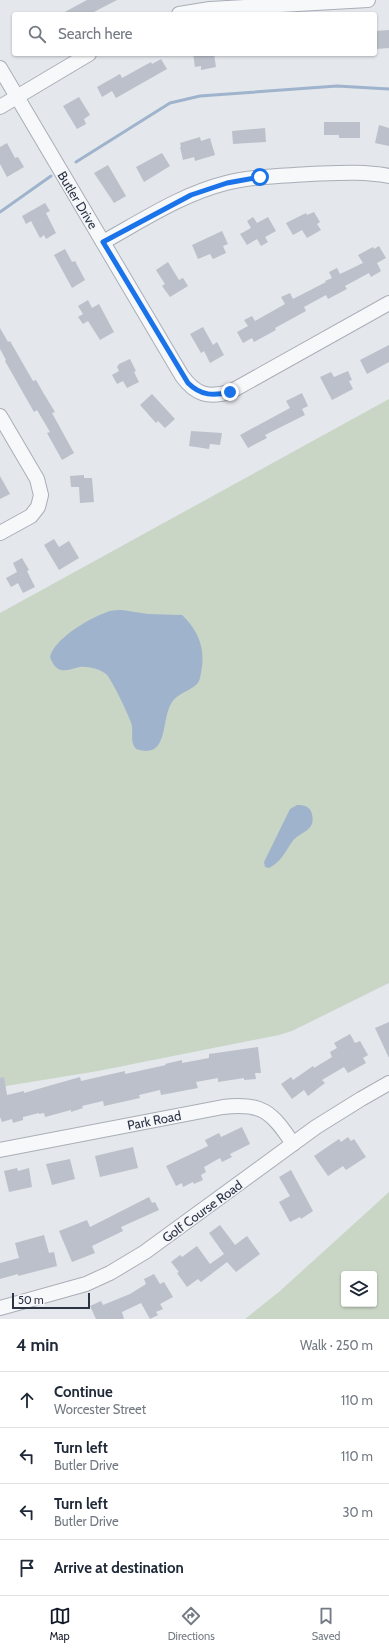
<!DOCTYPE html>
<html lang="en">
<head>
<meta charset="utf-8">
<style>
	:root { --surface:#fff; --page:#f2f2f3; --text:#1f2937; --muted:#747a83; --line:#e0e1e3; --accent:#111827 }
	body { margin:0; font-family:Cabin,sans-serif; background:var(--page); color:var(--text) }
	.controls { position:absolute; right:12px; bottom:12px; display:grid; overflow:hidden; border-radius:4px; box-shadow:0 1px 3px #0004 }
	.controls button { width:36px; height:36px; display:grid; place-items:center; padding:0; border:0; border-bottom:1px solid var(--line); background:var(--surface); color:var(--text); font:20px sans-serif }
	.scale { position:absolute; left:12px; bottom:10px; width:78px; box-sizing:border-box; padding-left:4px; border:2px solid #2b3445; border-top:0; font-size:11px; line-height:14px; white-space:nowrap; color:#2b3445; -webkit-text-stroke:3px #f4f6f9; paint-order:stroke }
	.stop { position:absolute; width:12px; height:12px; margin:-9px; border:3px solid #1a73e8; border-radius:50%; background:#fff }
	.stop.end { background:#1a73e8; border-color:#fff; box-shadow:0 1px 4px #0008 }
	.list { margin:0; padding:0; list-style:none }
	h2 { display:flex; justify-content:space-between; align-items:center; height:52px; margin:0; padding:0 16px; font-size:17px }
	h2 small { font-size:13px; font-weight:400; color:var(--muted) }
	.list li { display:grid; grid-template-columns:26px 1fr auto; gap:12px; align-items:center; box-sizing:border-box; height:56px; padding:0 16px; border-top:1px solid var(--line) }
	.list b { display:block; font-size:15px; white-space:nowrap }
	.list p { margin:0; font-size:13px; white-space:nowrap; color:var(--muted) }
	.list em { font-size:13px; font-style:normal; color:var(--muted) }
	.icon { flex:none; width:22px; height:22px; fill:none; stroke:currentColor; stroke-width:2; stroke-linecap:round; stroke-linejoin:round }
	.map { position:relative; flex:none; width:389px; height:1319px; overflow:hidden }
	.search { position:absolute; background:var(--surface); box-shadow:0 1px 3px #0004; left:12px; right:12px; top:12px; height:44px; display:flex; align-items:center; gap:10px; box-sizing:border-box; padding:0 14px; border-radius:4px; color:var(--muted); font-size:15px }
	.sheet { height:276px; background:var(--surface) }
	nav { display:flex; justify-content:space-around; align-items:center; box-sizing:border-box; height:56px; border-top:1px solid var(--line); background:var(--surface); font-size:11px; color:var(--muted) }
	nav a { display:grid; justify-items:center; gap:2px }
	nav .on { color:var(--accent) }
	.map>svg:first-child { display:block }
	.green { fill:#c9d6c5; fill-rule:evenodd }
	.water { fill:#9fb4cc }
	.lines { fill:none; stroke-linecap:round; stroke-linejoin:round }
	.stream { stroke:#9fb4cc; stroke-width:3 }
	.building { fill:#bbc0ca }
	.minor-casing { stroke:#a9aeb7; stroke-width:16 }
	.minor { stroke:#f7f8fa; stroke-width:14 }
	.route { stroke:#1a73e8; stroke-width:5 }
	.labels { text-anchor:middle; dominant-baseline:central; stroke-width:3; stroke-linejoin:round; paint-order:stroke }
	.street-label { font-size:13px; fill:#2b3445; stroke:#f4f6f9 }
</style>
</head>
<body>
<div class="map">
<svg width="389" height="1319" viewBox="0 0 389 1319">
	<rect width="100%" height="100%" fill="#e4e7ec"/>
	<g class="green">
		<path d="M389 399V983L292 1031 279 1035 98 1071 0 1087V613Z"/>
		<path d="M389 1192V1319H245L280 1291ZM344 1274H374V1304H344Z"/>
	</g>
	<g class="water">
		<path d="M122 610 148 614 182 615C199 631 206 650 201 673 200 677 200 681 197 684 190 691 178 693 172 702 160 720 170 760 136 749 130 742 133 735 132 726 131 719 111 678 106 674 100 669 88 666 80 667 66 670 57 676 50 657 54 638 93 616 110 611 114 610 118 610 122 610Z"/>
		<path d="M297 805C304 805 310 806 312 814 316 832 300 831 292 842 285 852 281 862 269 868L265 867 264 862 290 809Z"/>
	</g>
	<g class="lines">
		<g class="stream">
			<path d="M76 162 170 103 200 96 337 86 389 89"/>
			<path d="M0 212 51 176"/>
		</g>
	</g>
	<g class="building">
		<path d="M87 0H117L90 14H61Z"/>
		<path d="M389 30V48L375 49V31Z"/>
		<path d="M193 54H214L216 67 201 70V66L195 67Z"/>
		<path d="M161 59 167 69 116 98 112 91 102 97 97 87 120 74 122 78 151 62 152 64Z"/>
		<path d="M79 97 90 115 84 119 86 124 77 129 63 106Z"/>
		<path d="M324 122H360V138H339V135H324Z"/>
		<path d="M379 125 389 128V146L375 143Z"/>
		<path d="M265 128 266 142 233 144 232 131Z"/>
		<path d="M200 137 201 141 210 138 215 155 195 161 194 157 183 160 180 147H181L180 143Z"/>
		<path d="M7 143 15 158 18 157 24 167 7 177 0 164V147Z"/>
		<path d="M162 153 170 166 144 182 136 167Z"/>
		<path d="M108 165 126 196 114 203 94 173Z"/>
		<path d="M45 203 50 211 46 213 56 233 46 239 44 235 40 238 31 221 26 224 22 216Z"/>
		<path d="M314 212 320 222 317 224 321 230 307 238 302 230 293 235 286 223 306 213 307 215Z"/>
		<path d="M253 217 257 223 268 217 276 231 265 237 268 242 261 246 257 239 247 245 240 234 251 228 247 221Z"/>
		<path d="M222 231 228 244 223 246 226 253 213 259 210 254 198 259 192 245Z"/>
		<path d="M379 246 386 258 377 263 381 271 371 277 369 273 345 286 347 289 328 299 326 295 304 307 306 311 275 328 276 330 254 342 252 338 243 343 237 332 248 326 244 320 252 316 255 321 285 304 281 297 290 293 293 299 326 282 325 281 332 278 329 272 337 268 340 274 363 263 358 255 373 247 374 249Z"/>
		<path d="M65 249 72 262 75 261 85 280 72 288 54 255Z"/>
		<path d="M168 262 179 280 183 278 188 286 170 297 162 286 165 284 156 270Z"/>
		<path d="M88 300 92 308 99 304 114 332 100 340 88 321 83 324 78 317 83 314 78 306Z"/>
		<path d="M203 327 213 345 217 342 224 355 210 363 204 351 201 353 190 334Z"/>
		<path d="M0 328 8 342 10 341 33 381 36 380 44 394 55 412 52 413 74 453 62 460 47 433 50 432 37 410 34 412 5 361 6 360 0 349Z"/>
		<path d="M389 345V362L367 374 360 360Z"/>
		<path d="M130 359 136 371 134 372 139 382 127 388 123 381 117 384 112 375 119 371 117 367 119 364Z"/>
		<path d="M348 371 352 380 349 381 353 389 332 400 320 377 331 372 334 377Z"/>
		<path d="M302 393 308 406 302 409 305 415 265 435 267 438 248 448 240 435 290 408 286 401Z"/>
		<path d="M152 394 175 419 165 428 158 421 156 423 140 405Z"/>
		<path d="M191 431 222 433 220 445 210 444 209 449 189 446Z"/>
		<path d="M84 475V478H92L94 502 80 503 79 487H71L70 476Z"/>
		<path d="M0 476 10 494 0 499Z"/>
		<path d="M54 539 59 547 69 541 79 558 59 570 44 545Z"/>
		<path d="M22 558 29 570 27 571 35 587 23 593 18 583 11 587 6 578 17 572 13 563Z"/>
		<path d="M389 1022V1058L375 1028Z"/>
		<path d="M350 1034 355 1043 360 1041 368 1055 363 1058 366 1063 348 1073 344 1067 322 1080 325 1083 308 1096 304 1090 292 1099 281 1084 291 1077 293 1080 313 1066 314 1068 332 1057 330 1052 337 1048 334 1043Z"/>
		<path d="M258 1047 261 1073H255L256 1079 244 1080V1078L218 1082V1078L196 1082 198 1088 161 1095 160 1090 139 1095 140 1098 104 1106 103 1101 82 1106 83 1108 71 1112V1110L45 1117 44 1113 39 1114V1113L23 1117V1120L13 1123 12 1119 2 1122 0 1117V1078L4 1077 7 1095 24 1091V1093L80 1077 81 1081 125 1071V1074L166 1065 165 1064 182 1060V1063L209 1058V1054Z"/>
		<path d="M242 1127 250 1144 230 1154 232 1157 222 1162 220 1158 204 1167 206 1172 201 1175 203 1180 194 1184 193 1182 183 1187 182 1183 176 1186 166 1166 208 1146 205 1140 219 1133 221 1137Z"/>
		<path d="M348 1137 351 1141 354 1139 366 1157 346 1170 343 1166 328 1176 314 1156 339 1139 341 1142Z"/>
		<path d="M133 1147 138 1168 100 1177 95 1156Z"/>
		<path d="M70 1159 75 1179 52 1185 46 1164Z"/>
		<path d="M17 1168 18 1171 29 1168 32 1187 9 1192 4 1171Z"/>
		<path d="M291 1170 313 1211 301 1219 300 1217 290 1222 279 1202 290 1196 279 1177Z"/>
		<path d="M149 1197 152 1203 155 1202 159 1210 121 1227 123 1231 92 1246 95 1253 72 1262 59 1231 87 1220 90 1227Z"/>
		<path d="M220 1225 235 1245 247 1236 260 1254 236 1272 227 1262 201 1282 198 1279 187 1287 177 1273 179 1272 171 1262 180 1255 182 1257 197 1246 210 1264 224 1254 209 1233Z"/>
		<path d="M44 1235 49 1253 54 1252 57 1266 18 1276V1274L0 1279V1263L19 1258 15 1243Z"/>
		<path d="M154 1274 160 1284 164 1282 173 1297 160 1304 163 1309 156 1312 158 1315 150 1319 141 1303 122 1312 124 1319H96L90 1306 101 1301 103 1305 130 1294 146 1284 144 1279Z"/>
	</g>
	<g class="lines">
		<defs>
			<g id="minor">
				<path d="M179 14 210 9 368 0"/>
				<path d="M0 68 182 376C196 395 208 398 230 392L389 303"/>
				<path d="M0 107 89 54"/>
				<path d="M103 242C143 220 182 194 226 183 253 176 282 176 310 174 337 173 363 171 389 176"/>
				<path d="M0 416 37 479 41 495 38 507 31 516 0 533"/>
				<path d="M0 1150 223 1107C262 1102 272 1112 293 1144"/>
				<path d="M0 1308 86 1284 110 1273 145 1252 316 1127 361 1099 389 1083"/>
			</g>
		</defs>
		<use href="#minor" class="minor-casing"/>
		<use href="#minor" class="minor"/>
	</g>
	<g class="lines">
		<path class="route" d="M230 392C214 396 201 396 188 383L103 242 191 195 227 183 260 177"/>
	</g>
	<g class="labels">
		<g class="street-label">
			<text transform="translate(78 200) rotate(59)">Butler Drive</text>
			<text transform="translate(154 1120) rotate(-11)">Park Road</text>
			<text transform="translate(202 1211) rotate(-36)">Golf Course Road</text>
		</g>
	</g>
</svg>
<div class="controls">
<button><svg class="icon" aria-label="layers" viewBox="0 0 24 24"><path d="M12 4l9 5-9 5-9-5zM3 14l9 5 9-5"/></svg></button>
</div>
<div class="scale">50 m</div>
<div class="stop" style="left:260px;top:177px"></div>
<div class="stop end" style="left:230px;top:392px"></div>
<div class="search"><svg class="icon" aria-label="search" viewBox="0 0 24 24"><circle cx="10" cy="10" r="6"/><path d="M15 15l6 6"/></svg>Search here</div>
</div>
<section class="sheet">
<h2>4 min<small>Walk · 250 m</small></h2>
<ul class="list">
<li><svg class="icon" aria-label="ahead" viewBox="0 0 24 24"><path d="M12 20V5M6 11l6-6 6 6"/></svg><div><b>Continue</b><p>Worcester Street</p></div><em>110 m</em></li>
<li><svg class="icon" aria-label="left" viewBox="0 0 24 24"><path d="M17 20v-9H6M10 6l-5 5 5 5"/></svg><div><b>Turn left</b><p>Butler Drive</p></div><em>110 m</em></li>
<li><svg class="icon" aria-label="left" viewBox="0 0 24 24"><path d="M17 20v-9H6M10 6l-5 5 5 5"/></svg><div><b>Turn left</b><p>Butler Drive</p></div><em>30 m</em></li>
<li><svg class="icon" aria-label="arrive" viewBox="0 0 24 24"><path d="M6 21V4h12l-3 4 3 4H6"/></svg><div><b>Arrive at destination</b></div></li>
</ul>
</section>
<nav>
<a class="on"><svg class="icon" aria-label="map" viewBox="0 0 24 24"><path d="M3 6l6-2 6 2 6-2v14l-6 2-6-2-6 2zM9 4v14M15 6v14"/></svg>Map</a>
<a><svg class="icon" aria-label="directions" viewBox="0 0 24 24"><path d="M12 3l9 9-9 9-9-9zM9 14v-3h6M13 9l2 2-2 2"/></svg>Directions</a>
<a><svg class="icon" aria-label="saved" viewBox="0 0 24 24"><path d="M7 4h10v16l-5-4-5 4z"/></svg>Saved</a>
</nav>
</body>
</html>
